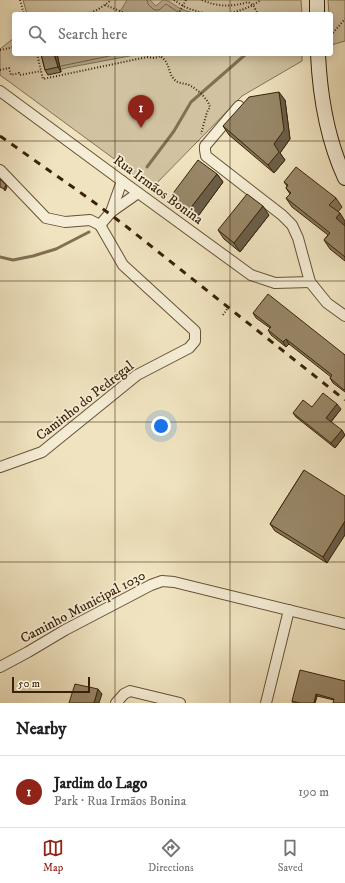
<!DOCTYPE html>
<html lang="en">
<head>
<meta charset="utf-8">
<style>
	:root { --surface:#fff; --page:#f2f2f2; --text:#202124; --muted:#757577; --line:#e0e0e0; --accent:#8f2418 }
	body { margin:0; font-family:"IM FELL DW Pica",serif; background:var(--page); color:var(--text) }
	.scale { position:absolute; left:12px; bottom:10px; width:78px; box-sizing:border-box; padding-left:4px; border:2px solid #392209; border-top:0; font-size:11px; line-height:14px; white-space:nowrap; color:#392209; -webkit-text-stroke:3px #f5edd6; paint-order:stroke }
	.you { position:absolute; left:161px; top:426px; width:14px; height:14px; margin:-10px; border:3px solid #fff; border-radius:50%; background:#1a73e8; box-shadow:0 0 0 6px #1a73e833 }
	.badge { display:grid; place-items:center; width:26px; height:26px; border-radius:50%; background:var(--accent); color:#fff; font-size:13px; font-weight:700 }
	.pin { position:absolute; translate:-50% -33px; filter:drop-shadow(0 1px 2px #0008) }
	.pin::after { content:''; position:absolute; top:21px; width:14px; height:12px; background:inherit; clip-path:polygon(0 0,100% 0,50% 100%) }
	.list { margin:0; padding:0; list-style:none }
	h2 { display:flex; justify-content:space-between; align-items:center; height:52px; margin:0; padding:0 16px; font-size:17px }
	h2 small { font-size:13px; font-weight:400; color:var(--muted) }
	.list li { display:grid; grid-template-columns:26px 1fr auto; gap:12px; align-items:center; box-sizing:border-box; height:72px; padding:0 16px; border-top:1px solid var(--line) }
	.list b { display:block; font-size:15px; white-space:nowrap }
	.list p { margin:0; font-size:13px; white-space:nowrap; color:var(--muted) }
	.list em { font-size:13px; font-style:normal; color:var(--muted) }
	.icon { flex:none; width:22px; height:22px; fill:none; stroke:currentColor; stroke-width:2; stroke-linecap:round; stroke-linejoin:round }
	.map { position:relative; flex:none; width:345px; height:703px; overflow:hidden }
	.search { position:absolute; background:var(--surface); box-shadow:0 2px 10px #0003; left:12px; right:12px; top:12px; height:44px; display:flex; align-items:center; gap:10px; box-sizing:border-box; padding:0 14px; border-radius:4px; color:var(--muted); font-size:15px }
	.sheet { height:124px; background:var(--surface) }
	nav { display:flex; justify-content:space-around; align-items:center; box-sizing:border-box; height:56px; border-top:1px solid var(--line); background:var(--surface); font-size:11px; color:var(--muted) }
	nav a { display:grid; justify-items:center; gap:2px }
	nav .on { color:var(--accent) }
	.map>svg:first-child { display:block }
	.green { fill:#d1c3a1; stroke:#857255 }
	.water { fill:#b2a282; stroke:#826f52 }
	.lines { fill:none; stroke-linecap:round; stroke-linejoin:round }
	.shore { stroke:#766246; stroke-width:1 }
	.stream { stroke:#826f52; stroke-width:3 }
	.minor-casing { stroke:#675237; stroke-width:12 }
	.secondary-casing { stroke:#392209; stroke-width:16 }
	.path { stroke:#392209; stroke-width:2; stroke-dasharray:1 2; stroke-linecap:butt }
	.minor { stroke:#f5edd6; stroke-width:10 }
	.secondary { stroke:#f5edd6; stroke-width:14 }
	.rail { stroke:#392209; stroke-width:3; stroke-dasharray:7 7; stroke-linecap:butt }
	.path-bridge { stroke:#392209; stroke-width:2; stroke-dasharray:1 2; stroke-linecap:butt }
	.wall { fill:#837459; stroke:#392209 }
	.shaded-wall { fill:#6a5e49; stroke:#392209 }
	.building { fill:#988768; stroke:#392209 }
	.grid { fill:none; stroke:#392209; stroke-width:1; stroke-opacity:0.55 }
	.labels { text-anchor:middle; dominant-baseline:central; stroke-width:3.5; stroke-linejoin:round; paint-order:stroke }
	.street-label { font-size:14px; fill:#392209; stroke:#f5edd6 }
</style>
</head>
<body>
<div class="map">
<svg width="345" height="703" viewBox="0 0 345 703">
	<rect width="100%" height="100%" fill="#f0e4c0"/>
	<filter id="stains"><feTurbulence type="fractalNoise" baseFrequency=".005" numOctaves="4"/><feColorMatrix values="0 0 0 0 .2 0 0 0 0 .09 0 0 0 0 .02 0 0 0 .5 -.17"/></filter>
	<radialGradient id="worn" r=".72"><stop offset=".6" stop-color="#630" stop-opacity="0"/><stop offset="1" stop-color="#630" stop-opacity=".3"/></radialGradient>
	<g class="green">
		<path d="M23 0H301L302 14H27Z"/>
		<path d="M328 0H345V41L331 45V14H329Z"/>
		<path d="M14 38V54H302V61L242 96 151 189 117 161 0 75V49Z"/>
	</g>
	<g class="water">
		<path d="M127 0H150L156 6 163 0C170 0 175 6 181 9 187 11 192 13 198 14H117L121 10Z"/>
		<path d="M44 54H140L66 68 48 73Z"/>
	</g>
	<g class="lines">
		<g class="shore">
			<path d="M147 0 148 4 154 10H159L166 4 178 12 184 14"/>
			<path d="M61 66 119 54"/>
		</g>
		<g class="stream">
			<path d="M147 167 174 131 191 102 246 54"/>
			<path d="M0 257 13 260 33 256 56 249 89 232"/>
		</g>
		<defs>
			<g id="minor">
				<path d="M0 91 122 181 251 275 275 283 310 282"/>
				<path d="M239 106 205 146V150L206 156 282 215 292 225 298 238 310 282 327 303 345 316"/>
				<path d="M0 170 46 218 65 222 90 220 100 225"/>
				<path d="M111 212 122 181"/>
				<path d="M100 225 111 212 138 193"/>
				<path d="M0 467 42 452 137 375 189 348 195 341V331L123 265 100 225"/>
				<path d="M0 667 28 652 65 630 151 585 162 581 174 582 345 624"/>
				<path d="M116 703 124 694 130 691 180 703"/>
				<path d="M266 703 289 610"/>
			</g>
			<g id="secondary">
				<path d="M317 0V14"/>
				<path d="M318 54C320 97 327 139 345 178"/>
			</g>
		</defs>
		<use href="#minor" class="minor-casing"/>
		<use href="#secondary" class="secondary-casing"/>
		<g class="path">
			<path d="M20 0 24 14"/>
			<path d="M174 0C180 4 186 8 193 10 215 18 241 14 261 0"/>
			<path d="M202 0C217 7 232 7 248 2L253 5 258 14"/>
			<path d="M105 5 127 14"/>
			<path d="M88 14C96 11 104 6 111 0"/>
			<path d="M331 35 345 19"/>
			<path d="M0 50 14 47"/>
			<path d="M37 54 43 79 147 57 154 58 168 54"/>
			<path d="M161 57C171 63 167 74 176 81 180 84 186 83 191 86 198 90 208 99 210 107L207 112 201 134"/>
			<path d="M0 70 9 68 11 75 19 73 20 75 41 71"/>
			<path d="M223 315 230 305"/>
		</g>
		<use href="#minor" class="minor"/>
		<use href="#secondary" class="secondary"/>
		<path class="rail" d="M0 136 91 200 127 227 345 400"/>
		<path class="path-bridge" d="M178 14 186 0"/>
	</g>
	<g class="wall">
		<path d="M41 54H57L61 72 48 75 45 70Z"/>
		<path d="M285 100 290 139 280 153 285 160 274 173 229 135 223 126Z"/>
		<path d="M217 174 223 182 196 219 177 205 171 196Z"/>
		<path d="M284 182 336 198 342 207 338 212 345 223 344 225 345 226V261L330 249 324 240 328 235 292 207 286 198 290 194 286 188 287 186Z"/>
		<path d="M269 215 240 252 224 239 218 230Z"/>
		<path d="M253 313 345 355V392L333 383 330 378 331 377 289 344 286 347 271 335 268 330 270 328 256 318Z"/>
		<path d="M312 407 341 409 331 422 345 435 335 448 296 417 293 413Z"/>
		<path d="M304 470 327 563 275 531 270 524Z"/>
		<path d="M345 681 334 700 317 696 315 703H293L292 701Z"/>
	</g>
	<g class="shaded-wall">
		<path d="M54 54H57L61 72 58 67Z"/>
		<path d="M279 92 285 100 290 139 280 153 285 160 274 173 268 165 274 144Z"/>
		<path d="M217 174 223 182 196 219 189 210Z"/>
		<path d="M6 185 7 187 5 191 4 189Z"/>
		<path d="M263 206 269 215 240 252 234 243Z"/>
		<path d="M340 213 345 221V223L342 227 336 218Z"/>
		<path d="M286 339 289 344 286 347 283 342Z"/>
		<path d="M337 404 341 409 330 423 326 418Z"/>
		<path d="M342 430 345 435 335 448 331 443Z"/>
		<path d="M345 521V535L327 563 323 557Z"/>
		<path d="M98 689 102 694 99 703H94Z"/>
		<path d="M316 694 317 696 315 703H314Z"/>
	</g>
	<g class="building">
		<path d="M41 54H54L58 67 45 70Z"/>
		<path d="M279 92 284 130 274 144 279 152 268 165 223 126 249 97Z"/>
		<path d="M198 160 217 174 189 210 171 196Z"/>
		<path d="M296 167 336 198 329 205 340 213 336 218 345 226V257L324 240 330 233 286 198 291 193 286 188 288 185 284 182Z"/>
		<path d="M0 179 6 185 4 189 0 187Z"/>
		<path d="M247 194 263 206 234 243 218 230Z"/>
		<path d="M268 294 345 355V389L344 390 330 378 332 375 286 339 283 342 268 330 271 327 253 313Z"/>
		<path d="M323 393 337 404 326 418 342 430 331 443 293 413 303 400 312 407Z"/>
		<path d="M304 470 345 496V521L323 557 270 524Z"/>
		<path d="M300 670 345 681V703H333L334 699 316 694 314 703H300L292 701Z"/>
		<path d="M75 684 98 689 94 703H69Z"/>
	</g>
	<path class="grid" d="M115 0V14M230 0V14M115 54V703M230 54V703M0 141H345M0 281H345M0 422H345M0 562H345"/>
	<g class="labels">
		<g class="street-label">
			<text transform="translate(158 190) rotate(36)">Rua Irmãos Bonina</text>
			<text transform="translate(85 401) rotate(-38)">Caminho do Pedregal</text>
			<text transform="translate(83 607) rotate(-28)">Caminho Municipal 1030</text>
		</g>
	</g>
	<rect width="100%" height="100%" filter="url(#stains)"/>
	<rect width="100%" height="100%" fill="url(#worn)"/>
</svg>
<div class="scale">50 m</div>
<div class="you"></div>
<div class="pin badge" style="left:141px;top:128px">1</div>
<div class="search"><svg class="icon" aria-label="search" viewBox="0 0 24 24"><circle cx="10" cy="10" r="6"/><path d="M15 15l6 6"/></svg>Search here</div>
</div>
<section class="sheet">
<h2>Nearby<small></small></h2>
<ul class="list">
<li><span class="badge">1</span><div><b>Jardim do Lago</b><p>Park · Rua Irmãos Bonina</p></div><em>190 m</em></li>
</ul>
</section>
<nav>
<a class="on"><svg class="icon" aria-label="map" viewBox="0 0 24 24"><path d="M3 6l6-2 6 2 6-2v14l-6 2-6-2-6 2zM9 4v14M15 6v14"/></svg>Map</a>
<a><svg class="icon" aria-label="directions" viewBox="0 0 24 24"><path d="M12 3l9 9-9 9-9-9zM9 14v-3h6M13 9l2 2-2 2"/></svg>Directions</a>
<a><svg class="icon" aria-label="saved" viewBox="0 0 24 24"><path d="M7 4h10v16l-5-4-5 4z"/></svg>Saved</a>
</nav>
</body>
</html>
